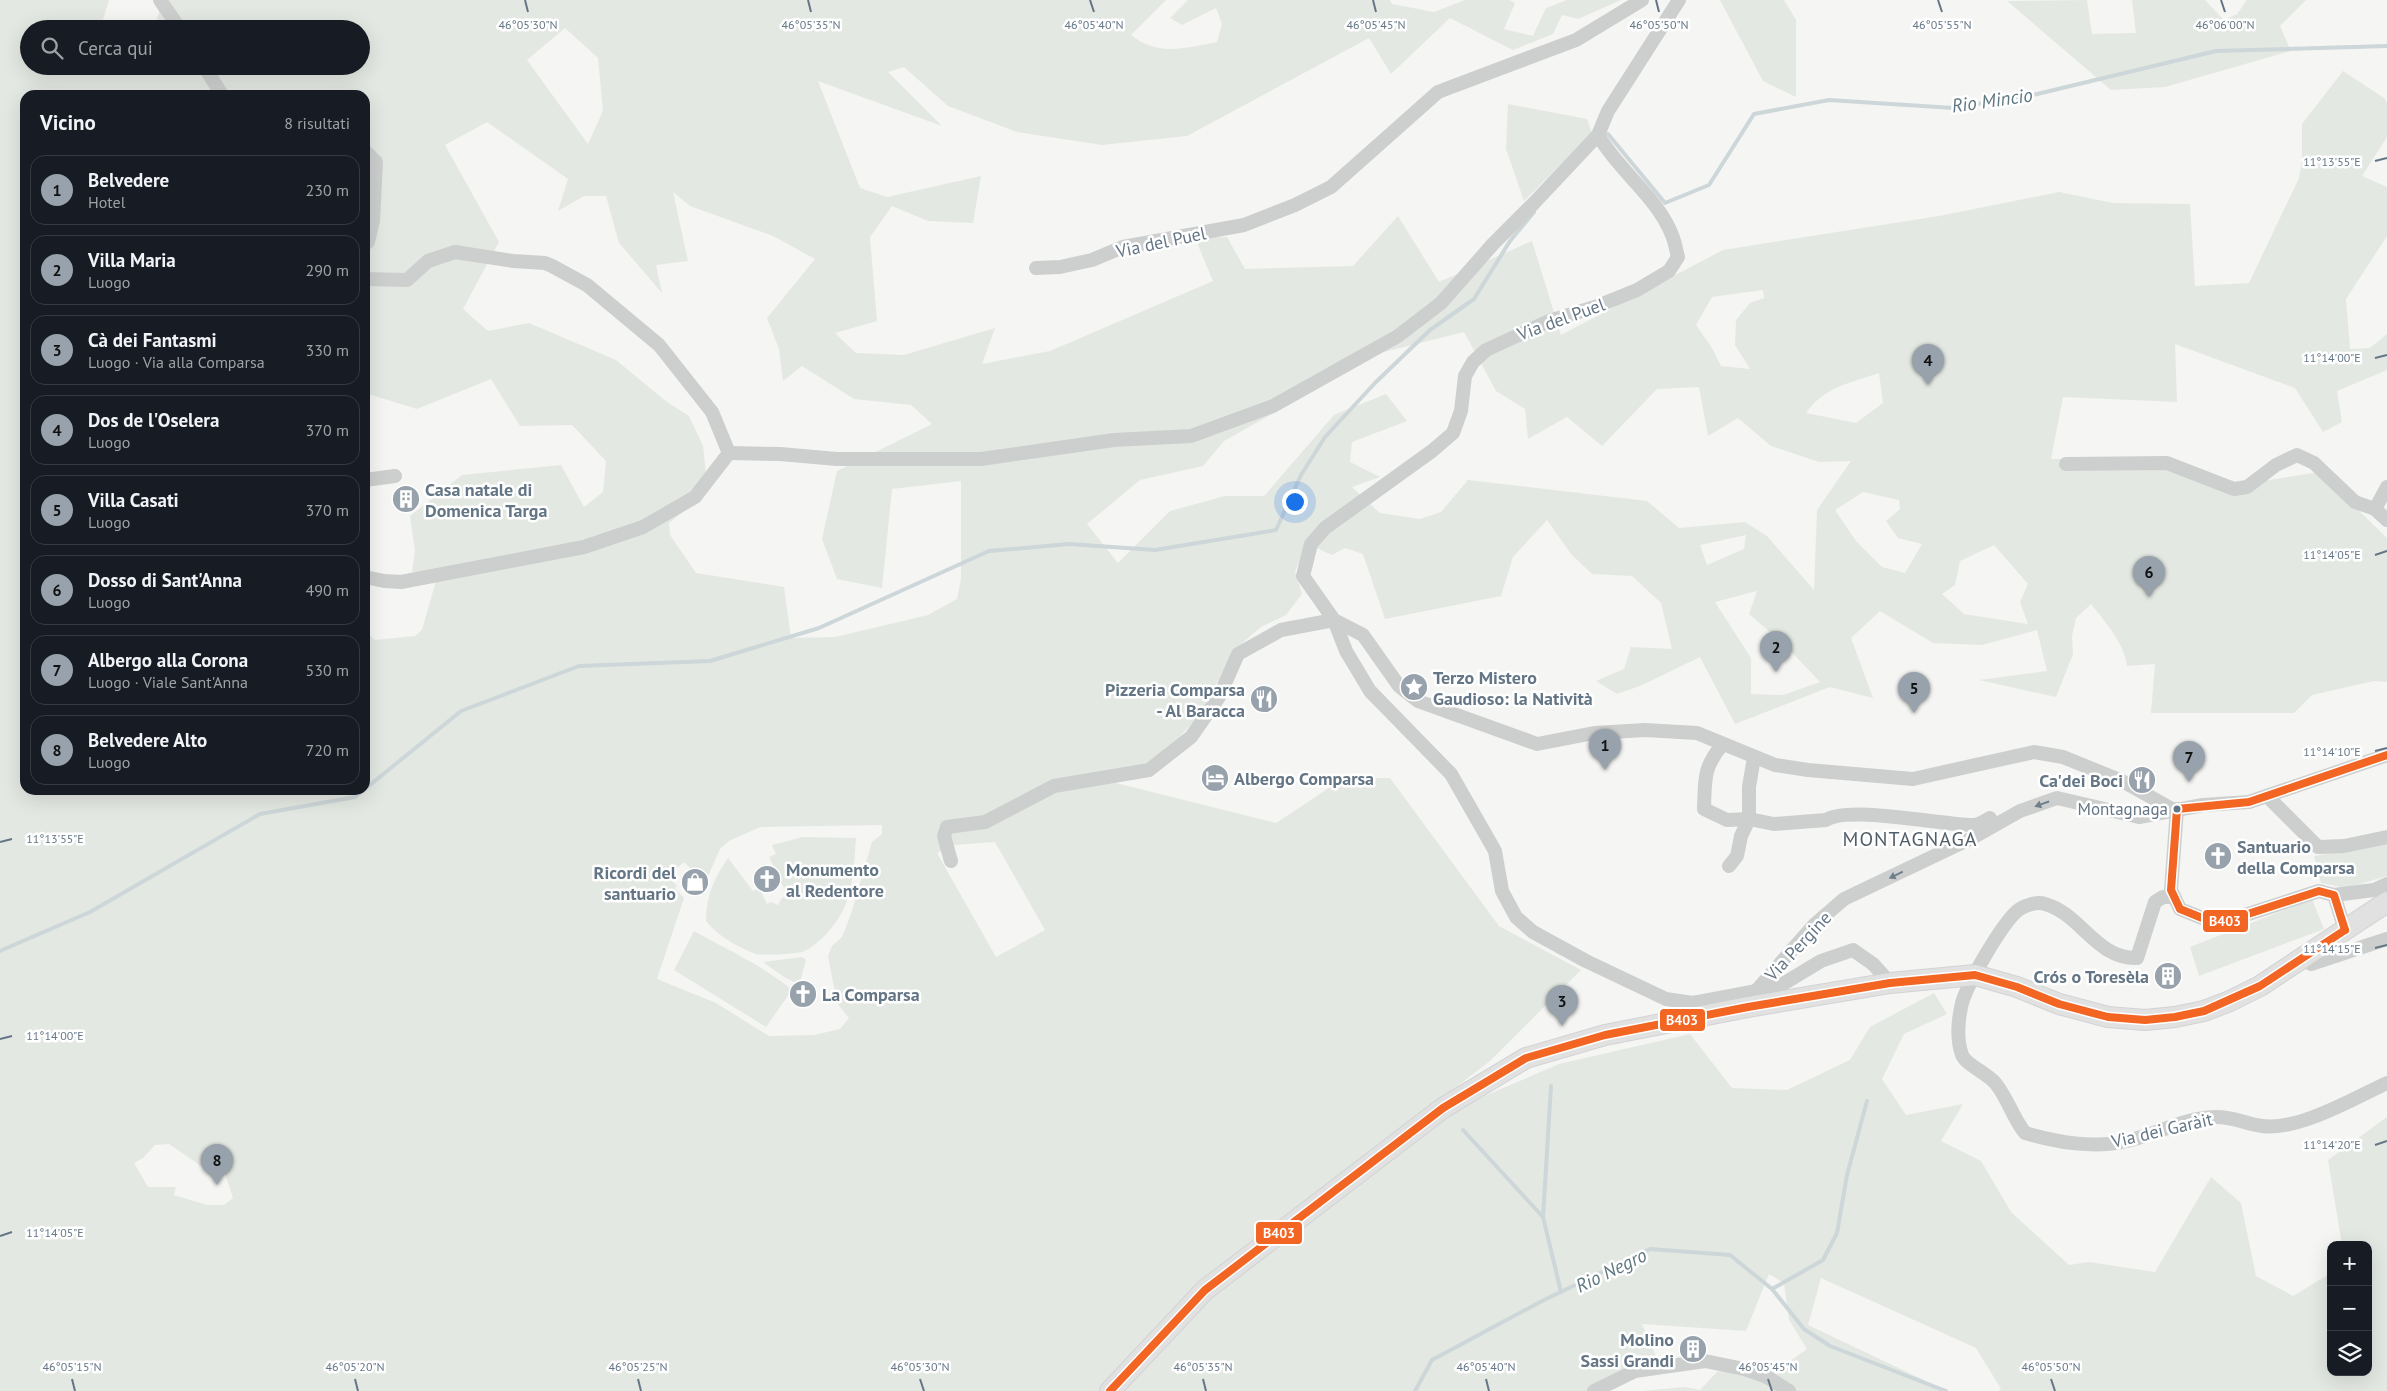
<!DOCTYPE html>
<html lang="it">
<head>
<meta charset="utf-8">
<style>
	:root { --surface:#171b24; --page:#242831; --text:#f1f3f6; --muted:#9ea1a6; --line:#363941; --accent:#97a2ac }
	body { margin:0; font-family:"PT Sans",sans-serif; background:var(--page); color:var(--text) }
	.controls { position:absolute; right:15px; bottom:15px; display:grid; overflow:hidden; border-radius:10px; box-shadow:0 5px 20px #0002 }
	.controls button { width:45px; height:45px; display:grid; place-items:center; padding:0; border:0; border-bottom:1px solid var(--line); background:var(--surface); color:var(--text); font:25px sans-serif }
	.you { position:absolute; left:1294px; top:501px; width:18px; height:18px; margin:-12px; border:4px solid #fff; border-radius:50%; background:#1a73e8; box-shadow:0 0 0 8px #1a73e833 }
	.badge { display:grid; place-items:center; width:32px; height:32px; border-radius:50%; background:var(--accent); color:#111; font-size:16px; font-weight:700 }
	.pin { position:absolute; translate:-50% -41px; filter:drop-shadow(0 1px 2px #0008) }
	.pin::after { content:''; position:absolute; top:26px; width:18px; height:15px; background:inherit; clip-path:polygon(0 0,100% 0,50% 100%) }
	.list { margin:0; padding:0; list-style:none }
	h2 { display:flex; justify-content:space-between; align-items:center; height:65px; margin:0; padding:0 20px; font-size:21px }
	h2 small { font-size:16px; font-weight:400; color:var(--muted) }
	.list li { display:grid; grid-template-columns:32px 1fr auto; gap:15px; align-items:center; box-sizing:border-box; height:70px; margin:0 10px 10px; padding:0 10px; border:1px solid var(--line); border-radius:15px }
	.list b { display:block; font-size:19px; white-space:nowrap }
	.list p { margin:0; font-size:16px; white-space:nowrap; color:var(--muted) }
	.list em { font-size:16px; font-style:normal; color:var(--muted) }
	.icon { flex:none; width:28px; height:28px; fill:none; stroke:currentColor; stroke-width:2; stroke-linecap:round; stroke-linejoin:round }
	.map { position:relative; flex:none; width:2387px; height:1391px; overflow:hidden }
	.search { position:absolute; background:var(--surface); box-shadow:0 5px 20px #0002; left:20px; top:20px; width:350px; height:55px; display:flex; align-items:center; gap:12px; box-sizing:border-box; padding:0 18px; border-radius:28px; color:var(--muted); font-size:19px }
	.panel { position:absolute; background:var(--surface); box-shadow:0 5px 20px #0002; left:20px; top:90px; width:350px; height:705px; border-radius:15px }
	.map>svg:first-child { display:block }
	.green { fill:#e4e8e2; fill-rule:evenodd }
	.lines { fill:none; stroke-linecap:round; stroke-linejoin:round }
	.stream { stroke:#cdd6d8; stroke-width:4 }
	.secondary-casing { stroke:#d2d3d4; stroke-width:22 }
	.minor { stroke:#cdcfcf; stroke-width:14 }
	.secondary { stroke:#e1e1e2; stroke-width:20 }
	.bus-1-casing { stroke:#fff; stroke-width:11 }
	.bus-1 { stroke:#f26522; stroke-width:8 }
	.oneway { fill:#6e7f8c }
	.ticks { fill:none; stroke:#647685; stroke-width:2 }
	.bus-dot { fill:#647685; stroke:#fff; stroke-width:2 }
	.labels { text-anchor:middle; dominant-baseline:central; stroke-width:5; stroke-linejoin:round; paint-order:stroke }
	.bus-label { font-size:17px; fill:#647685; stroke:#fff; text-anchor:end }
	.street-label { font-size:18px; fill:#647685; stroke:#fff }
	.poi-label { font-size:18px; font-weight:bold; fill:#647685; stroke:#fff; text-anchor:start }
	.water-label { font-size:19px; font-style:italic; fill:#5f7882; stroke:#fff }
	.quarter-label { font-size:20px; letter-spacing:1px; fill:#525f6a; stroke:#fff }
	.ticks-label { font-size:12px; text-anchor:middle; fill:#647685; stroke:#fff; stroke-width:5; stroke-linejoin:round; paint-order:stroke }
	.line-badge { stroke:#fff; stroke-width:2 }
	.badge-label { font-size:14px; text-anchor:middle; font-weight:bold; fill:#fff }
</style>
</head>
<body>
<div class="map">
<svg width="2387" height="1391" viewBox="0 0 2387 1391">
	<rect width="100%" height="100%" fill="#f5f5f4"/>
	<g class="green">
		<path d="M0 0H109L102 23 107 29H29V66H361V29H153L164 0H1166L1131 35C1159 57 1185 48 1217 42L1222 24 1216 8 1182 25 1170 18 1188 0H1390L1392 4 1434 12 1465 0H1509L1515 3 1504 29 1533 36 1546 8 1567 0H1621L1578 19 1562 15 1553 34 1513 50 1450 18 1391 74 1369 38 1187 136 1102 145 1017 132 948 106 904 67 888 72 942 126 818 81 860 188 887 197 981 176 973 223 928 221 892 206 870 237 877 321 835 333 856 353 904 355 995 328 982 364 1050 351 1213 281 1195 238 1227 237 1245 269 1353 266 1398 216 1439 282 1532 241 1561 335 1723 250 1939 216 2059 192 2113 203 2190 204 2195 286 2249 283 2299 178 2302 161V124L2343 71 2384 98 2387 103V137L2362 176 2387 187V236L2346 299 2350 349 2370 348 2387 334V370L2337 391 2342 422 2323 432 2295 388 2175 344 2177 402 2063 397 2051 459H2168L2238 485 2319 472 2387 538V682L2374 681 2312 695 2294 713H2151L2155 664 2127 666C2124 642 2105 622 2091 604L2076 618 2072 636 2073 654 2056 697 1979 680 2047 671 2037 630 1982 645 1933 643 1880 611 1851 638 1873 698 1830 687 1735 724 1700 657 1640 686 1617 694 1596 681 1624 669 1631 647 1672 649 1661 603 1632 576 1592 574 1571 554 1547 520 1513 557 1501 596 1385 619 1363 554 1345 548 1332 555 1308 544 1295 571 1302 594 1286 615 1261 627 1233 651 1202 713 1168 749 1116 783 1276 823 1344 778H1390L1499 926 1581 970 1490 1061 1200 1284 1100 1391H0ZM565 28 598 58 603 111 588 144 527 60ZM25 95H365V393L417 409 491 379 520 426 572 425 606 461 603 492 584 507 561 465 462 475 410 516 415 551 412 572 439 570 422 630 415 636 375 640 365 631V790H25ZM487 122 568 179 558 211 584 196H606L619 243 662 293 656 265 688 261 673 192 690 206 773 236 815 259 767 318 779 349 783 381 802 366 854 399 911 405 932 424 837 471 822 539 837 579 882 588 892 489 961 481V579L957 599 928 615 835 637 791 638 784 587 696 573 670 535 669 523 708 492 703 446 689 416 667 402 616 360 529 323 488 331 463 309 499 242 445 145ZM1763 290 1764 298 1750 303 1736 320 1735 345 1750 369 1721 366 1712 348 1696 325 1712 297ZM1464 332 1496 391 1525 409 1528 439 1567 417 1602 446 1657 389 1699 387 1708 436 1738 418 1771 446 1819 462 1851 461 1817 510 1814 590 1767 536 1745 522 1679 528 1647 501 1468 480 1441 512 1420 519 1380 513 1352 487 1380 477 1350 462 1352 442 1407 421 1386 394 1334 415 1264 496H1225L1170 511 1118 563 1087 524 1140 480 1203 466 1224 441 1380 353ZM1879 373 1883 403 1856 423 1806 413C1824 387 1850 383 1879 373ZM1863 492 1899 500 1900 509 1886 521 1898 538 1922 544 1905 573 1882 567 1856 541 1835 510ZM1746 535 1744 549 1707 565 1700 545ZM1994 545 2028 584 2020 602 2028 624 1964 614 1942 594 1955 585 1960 561ZM1757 591 1749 614 1785 645 1820 682 1783 695 1751 694V658L1715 602ZM882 825V834L872 842 851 914 842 937 832 946 828 956 837 1003 849 1018 840 1029 814 1035 769 1036 716 1003 657 979 684 898 675 888 677 886 668 876 684 862 705 883 720 849 729 841 760 827ZM995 842 1045 930 996 957 937 853 954 845ZM169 1144 201 1166 229 1162 224 1171 233 1198 224 1205H207L174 1195 176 1187H148L134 1163 143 1158 155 1145Z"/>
		<path d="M1720 0H1784L1796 20V97L1763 81Z"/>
		<path d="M2087 0 2092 34 2136 33 2132 0H2205L2224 20 2237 14 2247 0H2306L2280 26 2291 51 2165 87 2111 90 2007 1Z"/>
		<path d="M1508 104 1587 119 1592 133 1524 201 1506 149Z"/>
		<path d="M803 837 856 838C854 861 854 891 842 912 835 926 817 947 802 952 794 954 763 956 756 954 737 947 718 936 706 921 706 896 714 878 728 858L753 891 759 888 767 904 771 902 778 905 782 898 787 895 769 857 776 854 772 845Z"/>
		<path d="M2387 843V876L2346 888 2321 883 2314 856Z"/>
		<path d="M2312 899 2324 929 2199 976 2190 947Z"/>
		<path d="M694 931C728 950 762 965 792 990L766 1027 674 970Z"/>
		<path d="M802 957 806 960 801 979 794 982 784 977 763 962Z"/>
		<path d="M2177 964 2181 974 2174 982H2162L2158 977 2156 966Z"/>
		<path d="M1934 993 1947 1014 1904 1034 1882 1079 1906 1115 1963 1104 1941 1141 1981 1161 2011 1212 2069 1265 2089 1262 2155 1272 2211 1177 2241 1203 2256 1276 2293 1296 2331 1273V1372H2368V1245H2342L2328 1160 2387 1117V1391H1998L2001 1389 1976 1348 1821 1278 1808 1325 1947 1391H1642L1685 1387 1700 1390 1717 1372 1790 1361 1807 1349 1789 1320 1784 1283 1769 1274 1746 1331 1642 1324 1656 1356 1588 1391H1120L1210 1296 1461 1106 1559 1064 1690 1034 1732 1088 1787 1090 1850 1060 1870 1027Z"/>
	</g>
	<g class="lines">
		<g class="stream">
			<path d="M1608 134 1665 203 1709 185 1754 114 1829 100 1953 108 2033 95 2216 51 2387 46"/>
			<path d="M365 789 461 711 579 666 710 661 819 628 989 551 1069 544 1155 550 1276 530 1301 475 1325 437 1375 383 1430 330 1474 299 1510 241 1534 212"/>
			<path d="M0 951 90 912 260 814 355 797 363 790"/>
			<path d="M1551 1086 1543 1217 1561 1292"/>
			<path d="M1463 1130 1543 1217"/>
			<path d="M1772 1289 1823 1260 1837 1233 1847 1175 1867 1101"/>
			<path d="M1415 1391 1432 1360 1542 1301 1650 1249 1730 1255 1772 1289 1804 1329 1830 1346 1946 1391"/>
		</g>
		<defs>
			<path id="secondary" d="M1110 1391 1205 1290 1443 1108 1526 1058 1605 1035 1748 1007 1890 983 1975 975 2017 987 2059 1004 2108 1017 2145 1020 2175 1017 2204 1011 2230 1001 2260 986 2387 902"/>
		</defs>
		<use href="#secondary" class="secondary-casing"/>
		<g class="minor">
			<path d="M160 0 180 29"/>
			<path d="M204 66 222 95"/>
			<path d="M1598 135C1618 170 1658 198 1672 235 1675 242 1676 250 1678 257L1669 271 1637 290 1595 307 1549 321 1486 350 1473 362 1465 376 1461 411 1453 433 1432 451 1325 528 1311 544 1303 576 1334 620 1346 651 1370 691 1451 774 1495 851 1502 891 1516 917 1533 932 1586 961 1666 999 1693 1003 1778 987 1821 961 1853 950 1873 964 1890 983"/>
			<path d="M365 151 376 162 373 221 368 242 365 244"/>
			<path d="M1036 268 1060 267 1092 260 1123 247 1244 225 1295 205 1331 187 1438 92 1576 40 1642 0"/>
			<path d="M365 279 407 280 428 261 455 252 513 261 545 263 552 266 587 285 659 345 712 412 729 453"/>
			<path d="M729 453 780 454 837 459H981L1114 440 1191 436 1273 406 1398 336 1441 303 1493 244 1534 203 1598 135 1608 111 1679 0"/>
			<path d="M2066 464 2167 463 2234 489 2247 487 2276 465 2297 455 2314 463 2355 502 2375 509 2387 520"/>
			<path d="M365 480 395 476"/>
			<path d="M2375 509 2387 487"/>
			<path d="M365 577 384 581 401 582 584 547 643 527 695 497 729 453"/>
			<path d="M1723 744C1703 767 1705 780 1704 809L1727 820 1749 819 1774 824 1826 820C1848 805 1942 825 1973 825 1978 825 1985 821 1990 818"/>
			<path d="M2267 796 2318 847 2344 846 2387 837"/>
			<path d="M2177 809 2171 890 2180 909 2217 924 2319 891 2334 895 2345 930"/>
			<path d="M951 861 944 836 947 827 985 822 1054 786 1149 770 1191 737 1219 697 1238 654 1281 630 1334 620 1363 635 1399 686 1418 701 1537 744 1594 733 1645 730 1697 733 1775 765 1808 770 1913 779 2034 752 2063 757 2122 781 2174 810"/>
			<path d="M1729 866 1737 856 1741 836 1749 819V787L1754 757"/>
			<path d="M2334 895 2374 890 2387 884"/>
			<path d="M2173 897H2163L2155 902 2137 958C2096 959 2081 914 2045 904 2037 901 2022 906 2016 912 2001 926 1968 982 1962 1003 1958 1020 1956 1038 1962 1055 1966 1065 1989 1074 1996 1084 2008 1099 2013 1118 2025 1133 2057 1142 2093 1149 2127 1141 2155 1135 2184 1118 2214 1117 2232 1116 2246 1124 2262 1126 2299 1131 2354 1098 2387 1083"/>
			<path d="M2302 959 2311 964 2387 939"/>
			<path d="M1756 991 1814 925 1844 899 1974 837 2020 811 2057 798 2139 817 2203 805 2249 802 2387 755"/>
			<path d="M1594 1391 1635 1371 1705 1361 1744 1369 1767 1377 1789 1391"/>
		</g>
		<use href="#secondary" class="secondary"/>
		<defs>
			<g id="bus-1">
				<path d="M2177 809 2171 890 2180 909 2217 924 2319 891 2334 895 2345 930"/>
				<path d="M2177 809 2249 802 2387 755"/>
				<path d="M1110 1391 1205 1290 1443 1108 1526 1058 1605 1035 1748 1007 1890 983 1975 975 2017 987 2059 1004 2108 1017 2145 1020 2175 1017 2204 1011 2260 986 2345 930"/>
			</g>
		</defs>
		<use href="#bus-1" class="bus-1-casing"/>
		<use href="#bus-1" class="bus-1"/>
	</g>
	<defs><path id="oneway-solid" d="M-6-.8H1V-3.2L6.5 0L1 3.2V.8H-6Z" transform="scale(1.25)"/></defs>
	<g class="oneway">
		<use href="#oneway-solid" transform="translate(2042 804) rotate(161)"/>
		<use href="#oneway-solid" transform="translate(1896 875) rotate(154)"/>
	</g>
	<path class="ticks" d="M525 0 528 12M808 0 811 12M1090 0 1094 12M1373 0 1376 12M1656 0 1659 12M1938 0 1942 12M2221 0 2225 12M2375 161 2387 158M2375 358 2387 355M2375 555 2387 551M2375 751 2387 748M0 842 12 839M2375 948 2387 945M0 1039 12 1036M2375 1145 2387 1141M0 1236 12 1232M72 1379 75 1391M355 1379 358 1391M638 1379 641 1391M920 1379 924 1391M1203 1379 1206 1391M1486 1379 1489 1391M1768 1379 1772 1391M2051 1379 2055 1391"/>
	<defs>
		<symbol id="building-disc" viewBox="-11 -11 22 22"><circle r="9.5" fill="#97a2ac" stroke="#fff"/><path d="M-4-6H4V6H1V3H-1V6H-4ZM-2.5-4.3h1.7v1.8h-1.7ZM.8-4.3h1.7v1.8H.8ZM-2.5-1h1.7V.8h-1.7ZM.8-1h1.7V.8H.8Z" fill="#fff"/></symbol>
		<symbol id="sight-disc" viewBox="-11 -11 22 22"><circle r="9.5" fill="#97a2ac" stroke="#fff"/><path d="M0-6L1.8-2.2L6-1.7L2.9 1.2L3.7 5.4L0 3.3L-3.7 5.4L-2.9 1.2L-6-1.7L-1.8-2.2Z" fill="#fff"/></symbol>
		<symbol id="restaurant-disc" viewBox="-11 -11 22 22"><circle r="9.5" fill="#97a2ac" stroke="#fff"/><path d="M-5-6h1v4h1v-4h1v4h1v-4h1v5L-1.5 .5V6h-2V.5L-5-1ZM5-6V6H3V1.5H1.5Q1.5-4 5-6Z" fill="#fff"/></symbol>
		<symbol id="hotel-disc" viewBox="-11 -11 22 22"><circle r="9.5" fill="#97a2ac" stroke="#fff"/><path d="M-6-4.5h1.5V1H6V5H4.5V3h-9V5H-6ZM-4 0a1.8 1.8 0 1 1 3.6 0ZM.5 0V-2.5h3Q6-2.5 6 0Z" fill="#fff"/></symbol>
		<symbol id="church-disc" viewBox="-11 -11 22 22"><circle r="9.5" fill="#97a2ac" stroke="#fff"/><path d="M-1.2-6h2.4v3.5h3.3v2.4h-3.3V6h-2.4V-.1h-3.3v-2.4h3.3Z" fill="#fff"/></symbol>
		<symbol id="shop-disc" viewBox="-11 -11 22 22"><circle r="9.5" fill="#97a2ac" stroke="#fff"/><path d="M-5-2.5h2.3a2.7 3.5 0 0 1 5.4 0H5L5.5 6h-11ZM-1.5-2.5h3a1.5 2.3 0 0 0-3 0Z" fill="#fff"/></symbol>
	</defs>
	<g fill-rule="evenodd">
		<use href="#building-disc" x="390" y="483" width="32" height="32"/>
		<use href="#sight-disc" x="1398" y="671" width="32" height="32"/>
		<use href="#restaurant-disc" x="1248" y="683" width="32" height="32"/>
		<use href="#hotel-disc" x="1199" y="762" width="32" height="32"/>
		<use href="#restaurant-disc" x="2126" y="764" width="32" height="32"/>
		<use href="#church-disc" x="2202" y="840" width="32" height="32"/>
		<use href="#church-disc" x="751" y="863" width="32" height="32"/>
		<use href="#shop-disc" x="679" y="866" width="32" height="32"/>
		<use href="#building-disc" x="2152" y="960" width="32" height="32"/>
		<use href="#church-disc" x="787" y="978" width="32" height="32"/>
		<use href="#building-disc" x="1677" y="1333" width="32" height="32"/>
	</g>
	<circle class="bus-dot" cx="2177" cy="809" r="4.5"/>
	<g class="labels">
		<g class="bus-label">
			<text x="2168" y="809">Montagnaga</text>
		</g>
		<g class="street-label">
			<text transform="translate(1161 242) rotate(-12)">Via del Puel</text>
			<text transform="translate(1561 319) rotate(-20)">Via del Puel</text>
			<text transform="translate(1798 946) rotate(-47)">Via Pergine</text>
			<text transform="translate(2162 1130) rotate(-13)">Via dei Garàit</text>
		</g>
		<g class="poi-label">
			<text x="425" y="489">Casa natale di<tspan x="425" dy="21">Domenica Targa</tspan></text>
			<text x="1433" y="677">Terzo Mistero<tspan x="1433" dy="21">Gaudioso: la Natività</tspan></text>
			<text x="1245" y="689" text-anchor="end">Pizzeria Comparsa<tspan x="1245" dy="21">- Al Baracca</tspan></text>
			<text x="1234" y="778">Albergo Comparsa</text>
			<text x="2123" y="780" text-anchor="end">Ca'dei Boci</text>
			<text x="2237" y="846">Santuario<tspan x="2237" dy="21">della Comparsa</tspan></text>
			<text x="786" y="869">Monumento<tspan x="786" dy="21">al Redentore</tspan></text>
			<text x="676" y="872" text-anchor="end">Ricordi del<tspan x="676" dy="21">santuario</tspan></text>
			<text x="2149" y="976" text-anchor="end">Crós o Toresèla</text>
			<text x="822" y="994">La Comparsa</text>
			<text x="1674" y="1339" text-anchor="end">Molino<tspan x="1674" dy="21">Sassi Grandi</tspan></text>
		</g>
		<g class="water-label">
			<text transform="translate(1992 100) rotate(-8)">Rio Mincio</text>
			<text transform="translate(1611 1270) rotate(-26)">Rio Negro</text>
		</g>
		<g class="quarter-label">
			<text x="1910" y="839">MONTAGNAGA</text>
		</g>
	</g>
	<g class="ticks-label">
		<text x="528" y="29">46°05'30"N</text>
		<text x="811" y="29">46°05'35"N</text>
		<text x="1094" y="29">46°05'40"N</text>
		<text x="1376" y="29">46°05'45"N</text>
		<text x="1659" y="29">46°05'50"N</text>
		<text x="1942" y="29">46°05'55"N</text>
		<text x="2225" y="29">46°06'00"N</text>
		<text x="2332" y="166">11°13'55"E</text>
		<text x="2332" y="362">11°14'00"E</text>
		<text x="2332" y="559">11°14'05"E</text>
		<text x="2332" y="756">11°14'10"E</text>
		<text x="55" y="843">11°13'55"E</text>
		<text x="2332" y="953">11°14'15"E</text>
		<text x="55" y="1040">11°14'00"E</text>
		<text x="2332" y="1149">11°14'20"E</text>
		<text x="55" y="1237">11°14'05"E</text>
		<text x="72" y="1371">46°05'15"N</text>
		<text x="355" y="1371">46°05'20"N</text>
		<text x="638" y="1371">46°05'25"N</text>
		<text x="920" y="1371">46°05'30"N</text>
		<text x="1203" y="1371">46°05'35"N</text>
		<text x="1486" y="1371">46°05'40"N</text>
		<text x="1768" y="1371">46°05'45"N</text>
		<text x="2051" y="1371">46°05'50"N</text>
	</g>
	<g class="line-badge">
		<rect x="2202" y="909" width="47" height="24" rx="5" fill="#f26522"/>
		<rect x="1659" y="1008" width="47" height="24" rx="5" fill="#f26522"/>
		<rect x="1255" y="1221" width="48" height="24" rx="5" fill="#f26522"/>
	</g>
	<g class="badge-label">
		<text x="2225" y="926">B403</text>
		<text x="1682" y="1025">B403</text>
		<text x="1279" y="1238">B403</text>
	</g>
</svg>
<div class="controls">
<button>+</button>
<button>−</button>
<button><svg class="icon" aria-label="layers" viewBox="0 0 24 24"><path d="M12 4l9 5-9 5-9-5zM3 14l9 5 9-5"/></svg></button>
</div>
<div class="you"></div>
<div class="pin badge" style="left:1605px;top:770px">1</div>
<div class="pin badge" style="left:1776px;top:672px">2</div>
<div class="pin badge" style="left:1562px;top:1026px">3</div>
<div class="pin badge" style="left:1928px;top:385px">4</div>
<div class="pin badge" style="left:1914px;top:713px">5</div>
<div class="pin badge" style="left:2149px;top:597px">6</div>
<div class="pin badge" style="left:2189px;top:782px">7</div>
<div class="pin badge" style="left:217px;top:1185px">8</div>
<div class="search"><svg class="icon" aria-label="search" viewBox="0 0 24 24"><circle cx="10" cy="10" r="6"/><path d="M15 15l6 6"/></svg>Cerca qui</div>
<section class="panel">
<h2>Vicino<small>8 risultati</small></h2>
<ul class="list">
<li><span class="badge">1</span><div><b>Belvedere</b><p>Hotel</p></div><em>230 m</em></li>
<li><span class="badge">2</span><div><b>Villa Maria</b><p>Luogo</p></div><em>290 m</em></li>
<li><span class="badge">3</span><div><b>Cà dei Fantasmi</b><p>Luogo · Via alla Comparsa</p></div><em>330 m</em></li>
<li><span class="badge">4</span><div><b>Dos de l'Oselera</b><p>Luogo</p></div><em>370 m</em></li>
<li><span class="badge">5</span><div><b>Villa Casati</b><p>Luogo</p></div><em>370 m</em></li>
<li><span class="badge">6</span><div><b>Dosso di Sant'Anna</b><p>Luogo</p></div><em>490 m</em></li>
<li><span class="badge">7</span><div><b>Albergo alla Corona</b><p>Luogo · Viale Sant'Anna</p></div><em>530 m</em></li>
<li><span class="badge">8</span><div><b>Belvedere Alto</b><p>Luogo</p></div><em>720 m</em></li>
</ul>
</section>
</div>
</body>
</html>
